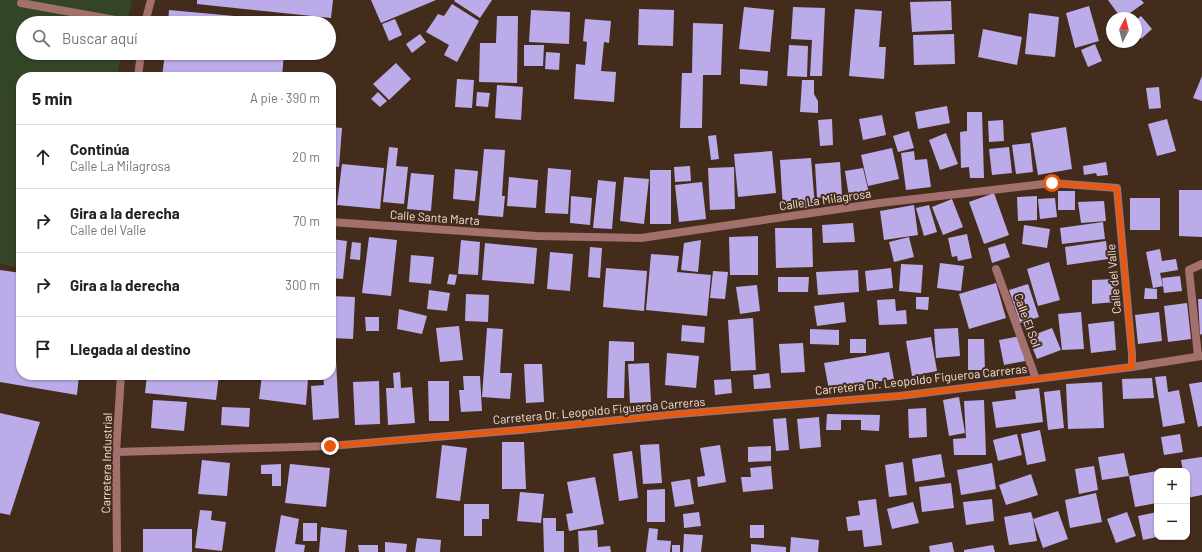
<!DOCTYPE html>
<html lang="es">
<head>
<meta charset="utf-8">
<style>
	:root { --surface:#fff; --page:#f2f2f2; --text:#222; --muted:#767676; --line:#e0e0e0 }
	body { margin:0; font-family:Barlow,sans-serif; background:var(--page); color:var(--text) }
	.controls { position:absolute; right:12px; bottom:12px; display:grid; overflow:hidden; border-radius:8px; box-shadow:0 1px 3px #0004 }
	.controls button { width:36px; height:36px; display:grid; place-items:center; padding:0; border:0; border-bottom:1px solid var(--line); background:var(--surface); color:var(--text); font:20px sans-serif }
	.compass { position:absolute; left:1106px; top:12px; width:36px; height:36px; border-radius:50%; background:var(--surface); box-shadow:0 1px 3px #0004; rotate:7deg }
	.stop { position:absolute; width:12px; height:12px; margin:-9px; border:3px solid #ea580c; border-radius:50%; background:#fff }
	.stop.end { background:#ea580c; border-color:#fff; box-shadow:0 1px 4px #0008 }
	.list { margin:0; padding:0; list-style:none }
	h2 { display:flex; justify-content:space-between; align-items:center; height:52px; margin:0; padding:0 16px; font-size:17px }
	h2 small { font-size:13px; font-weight:400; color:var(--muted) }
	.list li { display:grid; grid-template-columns:26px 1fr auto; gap:12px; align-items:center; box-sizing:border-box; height:64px; padding:0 16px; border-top:1px solid var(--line) }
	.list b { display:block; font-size:15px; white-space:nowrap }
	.list p { margin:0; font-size:13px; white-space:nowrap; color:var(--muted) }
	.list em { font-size:13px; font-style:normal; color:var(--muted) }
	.icon { flex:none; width:22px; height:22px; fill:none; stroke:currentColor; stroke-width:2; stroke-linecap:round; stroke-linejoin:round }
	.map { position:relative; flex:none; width:1202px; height:552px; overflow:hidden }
	.search { position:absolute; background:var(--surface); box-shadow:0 1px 3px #0004; left:16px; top:16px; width:320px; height:44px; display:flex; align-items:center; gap:10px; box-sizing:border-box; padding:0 14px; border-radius:22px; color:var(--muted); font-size:15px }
	.panel { position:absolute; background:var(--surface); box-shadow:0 1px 3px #0004; left:16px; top:72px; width:320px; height:308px; border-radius:16px }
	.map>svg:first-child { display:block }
	.green { fill:#344527 }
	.building { fill:#bbabe9 }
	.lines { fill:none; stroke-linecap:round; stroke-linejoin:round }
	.minor { stroke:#a4706d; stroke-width:8 }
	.tertiary { stroke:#a4706d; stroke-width:8 }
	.route { stroke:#ea580c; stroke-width:5 }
	.labels { text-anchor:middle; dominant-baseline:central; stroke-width:4; stroke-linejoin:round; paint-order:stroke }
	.street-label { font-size:12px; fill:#f1e1d8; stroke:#442c1d }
</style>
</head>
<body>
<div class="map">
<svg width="1202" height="552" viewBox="0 0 1202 552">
	<rect width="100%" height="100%" fill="#442c1d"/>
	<path class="green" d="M0 0H132L127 23H23V53H121L117 77H21V268L0 264Z"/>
	<g class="building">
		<path d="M197 0H333L331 18 197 4Z"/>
		<path d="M371 0H436L381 23Z"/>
		<path d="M455 0H492L480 18 454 1Z"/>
		<path d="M1108 0H1141L1144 3 1123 18H1121Z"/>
		<path d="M951 1 952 30 912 32 910 2Z"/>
		<path d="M452 4 479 21 457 62 444 55 449 45 426 32 438 14 444 16Z"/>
		<path d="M1089 6 1099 41 1075 48 1066 13Z"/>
		<path d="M744 7 774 10 770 52 739 49Z"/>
		<path d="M793 7 825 8 822 76H810L812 40 791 39Z"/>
		<path d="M639 9 674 10 673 46 638 45Z"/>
		<path d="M855 9 882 11 879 47H886L884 79 849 76Z"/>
		<path d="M169 10 288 21 287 23H168Z"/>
		<path d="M531 10 570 12 569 44 529 42Z"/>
		<path d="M1029 13 1059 17 1055 57 1025 54Z"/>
		<path d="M497 16H518L517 83 479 82 480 43H496Z"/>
		<path d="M1141 16 1152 29 1141 39 1136 33V20Z"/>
		<path d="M395 19 402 35 389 41 382 24Z"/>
		<path d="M585 19 611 21 609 43 604 42 601 71 616 72 614 102 574 99 576 64 585 65 587 42 583 41Z"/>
		<path d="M693 23 723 24 721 75H703L702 128H680L682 73H692Z"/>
		<path d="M983 29 1022 37 1017 65 978 57Z"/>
		<path d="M420 34 426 42 412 53 406 44Z"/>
		<path d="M954 34 955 64 914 65 913 35Z"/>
		<path d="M1095 44 1102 61 1088 67 1081 50Z"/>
		<path d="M524 45H544L543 66H524Z"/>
		<path d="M789 45 808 46 807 77 787 76Z"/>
		<path d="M546 52 560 53 559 70 545 69Z"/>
		<path d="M165 53H284L282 77H162Z"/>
		<path d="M396 63 411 79 389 100 373 84Z"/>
		<path d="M740 69 768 71 767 86 740 84Z"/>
		<path d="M1202 76V101L1193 98Z"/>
		<path d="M457 79 474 80 472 108 455 107Z"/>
		<path d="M802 80H814V94L818 101V113L800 112Z"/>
		<path d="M497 85 523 87 521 120 495 118Z"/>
		<path d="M1159 87 1161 108 1149 109 1146 88Z"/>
		<path d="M378 92 387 101 380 107 371 99Z"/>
		<path d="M477 92 490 93 488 107 476 106Z"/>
		<path d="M947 106 950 123 918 129 915 112Z"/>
		<path d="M967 112H982L984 178H970L969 167 961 168 960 132 967 131Z"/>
		<path d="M882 115 886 135 863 140 859 119Z"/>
		<path d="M832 119 833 145 820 146 818 120Z"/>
		<path d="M1167 119 1176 151 1157 156 1148 124Z"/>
		<path d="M1003 120 1004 141 989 142 988 121Z"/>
		<path d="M331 127 342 128 339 167 331 166Z"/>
		<path d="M1066 127 1072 169 1038 175 1031 133Z"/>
		<path d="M909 131 914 148 898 152 893 136Z"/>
		<path d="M946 133 958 164 940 170 929 140Z"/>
		<path d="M716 135 719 159 711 160 708 136Z"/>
		<path d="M1030 143 1033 172 1016 174 1012 145Z"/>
		<path d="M389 147 398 148 396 166 408 167 404 204 383 202Z"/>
		<path d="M1009 147 1012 173 992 175 989 149Z"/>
		<path d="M892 148 899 179 868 186 861 155Z"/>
		<path d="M484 149 505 150 502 196H505L503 217 478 215Z"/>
		<path d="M772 151 776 193 738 197 734 154Z"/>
		<path d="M914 151 915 160 927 159 931 187 906 190 901 153Z"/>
		<path d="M811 158 815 207 783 210 780 160Z"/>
		<path d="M840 162 842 196 817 198 815 164Z"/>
		<path d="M1106 162 1108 175 1097 176 1096 173 1084 175 1083 166Z"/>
		<path d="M342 164 384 168 380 209 337 205Z"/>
		<path d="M690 166 691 181 675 182 674 167Z"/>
		<path d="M734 167 735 209 710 210 708 168Z"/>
		<path d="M548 168 571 170 568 214 545 213Z"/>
		<path d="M863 168 869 193 849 197 845 171Z"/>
		<path d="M455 169 478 171 475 201 453 199Z"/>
		<rect x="650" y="170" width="21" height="54"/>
		<path d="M411 173 434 175 431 211 407 209Z"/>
		<path d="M509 177 538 180 536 208 507 206Z"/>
		<path d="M624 177 649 179 644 224 620 221Z"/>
		<path d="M598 180 616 182 612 229 593 228Z"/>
		<path d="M702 182 706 219 679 222 675 185Z"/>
		<path d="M1179 190H1202V237L1179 236Z"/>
		<rect x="1058" y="191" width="17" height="19"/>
		<path d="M994 193 1009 235 984 244 969 202Z"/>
		<path d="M571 196 592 198 590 225 570 223Z"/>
		<path d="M1037 196V220L1018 221 1017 197Z"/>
		<path d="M1055 198 1057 217 1040 219 1038 199Z"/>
		<rect x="1130" y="198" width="30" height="32"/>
		<path d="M952 199 963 227 943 235 932 207Z"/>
		<path d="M1104 201 1106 221 1081 223 1078 202Z"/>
		<path d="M914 205 918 235 884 240 880 211Z"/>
		<path d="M929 205 937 232 924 236 916 208Z"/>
		<path d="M1103 222 1105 239 1062 244 1060 228Z"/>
		<path d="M853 223 855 242 823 243 822 225Z"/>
		<path d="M1024 225 1050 229 1047 248 1022 244Z"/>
		<path d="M775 228H812L813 267 776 268Z"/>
		<path d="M967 234 972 258 958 261 957 256 952 257 948 238Z"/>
		<path d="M758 236V275H730L729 237Z"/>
		<path d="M369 237 397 240 391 296 362 293Z"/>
		<path d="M909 237 914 257 894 262 889 242Z"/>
		<path d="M331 239 347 241 343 279 331 278Z"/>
		<path d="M461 240 480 242 478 275 458 274Z"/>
		<path d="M701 240 698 272 681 270 684 243Z"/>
		<path d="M1106 241 1108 259 1067 265 1065 247Z"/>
		<path d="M352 242 361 243 360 260 350 259Z"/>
		<path d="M485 243 537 248 534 284 482 280Z"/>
		<path d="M1005 243 1010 257 992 263 988 248Z"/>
		<path d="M590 247 602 248 600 278 588 277Z"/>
		<path d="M1160 249 1162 261 1176 259 1178 270 1160 273 1163 286 1153 288 1146 252Z"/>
		<path d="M550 252 573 254 570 291 547 289Z"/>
		<path d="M651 254 679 256 677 272 711 275 707 316 646 310Z"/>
		<path d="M411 255 434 257 431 284 409 282Z"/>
		<path d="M1049 262 1060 300 1038 306 1027 269Z"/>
		<path d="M940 263 964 266 961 291 937 288Z"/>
		<path d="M901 264 923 265 921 293 899 291Z"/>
		<path d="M606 268 647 271 644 311 603 307Z"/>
		<path d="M891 268 893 288 867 291 865 271Z"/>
		<path d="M0 270 21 273V375H79L77 395 0 382Z"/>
		<path d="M858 270 859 292 818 295 816 272Z"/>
		<path d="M713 271 728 272 725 299 710 298Z"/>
		<path d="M449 274 457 275 455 285 447 284Z"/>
		<path d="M1180 276 1182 291 1164 293 1162 278Z"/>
		<path d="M778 277H809L808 292H778Z"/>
		<path d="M1115 279 1116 302 1092 304V280Z"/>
		<path d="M996 283 1006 318 969 329 959 294Z"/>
		<path d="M1028 284 1039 317 1020 323 1009 290Z"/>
		<path d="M757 285 760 311 740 314 736 287Z"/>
		<path d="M1145 288 1157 289V299H1144Z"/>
		<path d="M429 290 450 293 447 311 427 309Z"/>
		<path d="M466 294 489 295 488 322 465 321Z"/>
		<path d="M331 296 355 297 353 339 331 338Z"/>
		<path d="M916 297H929L928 310 916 309Z"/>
		<path d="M895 299 896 311 906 310 907 324 879 325 877 300Z"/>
		<path d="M1198 299H1202V334L1200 335Z"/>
		<path d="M844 302 846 322 817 326 814 306Z"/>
		<path d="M1187 303 1191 339 1168 342 1164 306Z"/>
		<path d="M399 309 427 316 422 334 397 329Z"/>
		<path d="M1081 312 1084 349 1062 350 1058 314Z"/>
		<path d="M1159 312 1162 341 1138 344 1135 315Z"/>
		<path d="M365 317H379V331H366Z"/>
		<path d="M753 318 756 370 731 371 728 320Z"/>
		<path d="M1114 321 1116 350 1091 353 1088 324Z"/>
		<path d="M682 325 705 327 704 343 681 341Z"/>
		<path d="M459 326 463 360 440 362 436 328Z"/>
		<path d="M487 328 503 329 500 373H512L510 399 482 397Z"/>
		<path d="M958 328 960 356 936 358 934 329Z"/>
		<path d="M1052 328 1061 350 1037 359 1028 337Z"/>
		<path d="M810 329 839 330V345L810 344Z"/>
		<path d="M1020 336 1025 361 1004 365 999 340Z"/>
		<path d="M931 337 937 371 912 376 906 341Z"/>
		<rect x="850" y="339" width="16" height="14"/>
		<path d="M968 339H984L985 370H968Z"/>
		<path d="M609 341 634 342V361H625L624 398H607Z"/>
		<path d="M803 343 805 372 781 373 779 344Z"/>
		<path d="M889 352 894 379 829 390 824 363Z"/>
		<path d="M667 353 699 356 696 388 665 385Z"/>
		<path d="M331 360H336L339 418 313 420 311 386 324 385 323 375H331Z"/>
		<path d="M649 363 651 402 630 403 628 364Z"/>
		<path d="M524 364H542L544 402 526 403Z"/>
		<path d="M400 372 401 388 412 387 415 423 388 425 386 388H394L393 373Z"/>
		<path d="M769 373 771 388 754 389 753 375Z"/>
		<path d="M147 375H219L216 400 145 393Z"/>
		<path d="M262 375H272L308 379 306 405 259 399Z"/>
		<path d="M463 376H480L482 411 461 412 459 390H464Z"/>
		<path d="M1166 376 1168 392 1179 390 1185 423 1163 427 1155 377Z"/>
		<path d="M1152 378 1154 398 1123 399 1122 379Z"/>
		<path d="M731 379 732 393 715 395 714 380Z"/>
		<path d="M379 381 380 424 355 425 353 382Z"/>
		<path d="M428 381H449V421H429Z"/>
		<path d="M1102 382 1104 428 1068 429 1066 384Z"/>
		<path d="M1202 382V426L1198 427 1189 384Z"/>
		<path d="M1039 388 1043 422 996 428 992 402 1016 399 1015 391Z"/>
		<path d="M1060 390 1064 428 1048 430 1044 392Z"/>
		<path d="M959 397 965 433 949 436 943 400Z"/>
		<path d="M153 400 187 402 184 431 151 428Z"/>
		<path d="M984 400 986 455H954L953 439 966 438 964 401Z"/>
		<path d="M222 407 250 408 249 427 221 425Z"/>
		<path d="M926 408 927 437 909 438 908 409Z"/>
		<path d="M0 413 40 422 10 515 0 513Z"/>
		<path d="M827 414 880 415 879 431 861 430V420H841V430H826Z"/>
		<path d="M819 417 821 447 800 449 797 419Z"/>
		<path d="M786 418 789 450 776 451 773 419Z"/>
		<path d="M1040 430 1046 461 1027 465 1021 434Z"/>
		<path d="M1017 434 1022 455 998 461 993 440Z"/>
		<path d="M1180 434 1183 452 1164 455 1161 437Z"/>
		<path d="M502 442H524L526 489H502Z"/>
		<path d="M659 444 662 483 643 484 640 445Z"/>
		<path d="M442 445 467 448 460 501 436 498Z"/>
		<path d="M720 445 726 482 698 487 697 477 705 476 700 448Z"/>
		<path d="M771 446V461L748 462V447Z"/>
		<path d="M632 451 638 498 619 501 613 454Z"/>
		<path d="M1124 453 1129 476 1102 480 1098 457Z"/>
		<path d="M941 454 945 477 915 482 912 459Z"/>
		<path d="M1202 457V495L1187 498V471H1183L1181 460Z"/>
		<path d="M202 460 230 463 227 496 198 494Z"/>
		<path d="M903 462 907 495 889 497 885 465Z"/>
		<path d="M992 463 996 489 961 495 957 470Z"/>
		<path d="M281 464V486H272V474H261V465Z"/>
		<path d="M290 464 330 468 326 507 285 503Z"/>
		<path d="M771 466 773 489 743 492 741 477H751L750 468Z"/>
		<path d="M1094 466 1098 490 1079 494 1075 469Z"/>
		<path d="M1157 471V503L1135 507 1129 476Z"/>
		<path d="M1031 474 1038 495 1006 505 999 485Z"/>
		<path d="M595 477 604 524 569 531 566 514 573 513 567 482Z"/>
		<path d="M690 479 694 504 675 507 671 482Z"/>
		<path d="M951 483 954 508 922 512 919 487Z"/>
		<path d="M665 489V522H647V490Z"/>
		<path d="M520 492 544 494 541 523 517 521Z"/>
		<path d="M1096 493 1102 522 1070 528 1065 500Z"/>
		<path d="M876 499 882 545 864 547 862 530 848 531 846 517 860 515 858 501Z"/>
		<path d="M992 499 994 521 966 525 963 502Z"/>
		<path d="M913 502 919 523 892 529 887 509Z"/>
		<path d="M464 504H489V519H482V536H464Z"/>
		<path d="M200 510 212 511 211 520 226 522 222 551 195 548Z"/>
		<path d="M1058 511 1068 539 1043 548 1033 519 1037 541 1009 545 1004 517 1031 512 1033 519Z"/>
		<path d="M699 512 701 526 684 528 683 514Z"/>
		<path d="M1127 512 1136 536 1116 543 1107 519Z"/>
		<path d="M1157 512V537L1143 540 1138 516Z"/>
		<path d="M281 515 299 519 295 544 305 545 304 552H275Z"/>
		<path d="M543 518H556V531H564V552H544Z"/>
		<rect x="303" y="523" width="14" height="18"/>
		<rect x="750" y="525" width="14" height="13"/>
		<path d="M321 527 347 530 345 552H319Z"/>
		<path d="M649 528 658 529 657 540 671 541 670 552H646Z"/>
		<rect x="143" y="529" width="49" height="23"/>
		<path d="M597 530 598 547 610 546 611 552H579L578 531Z"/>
		<path d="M684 534 703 535 701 552H683Z"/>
		<path d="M791 537 819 540 818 552H790Z"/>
		<path d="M417 538 441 540 440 552H415Z"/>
		<path d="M385 542 407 544 406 552H385Z"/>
		<path d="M952 542 954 552H930L929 546Z"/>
		<path d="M751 544 786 547V552H751Z"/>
		<path d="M358 545H378V552H359Z"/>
		<rect x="672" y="545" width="8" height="7"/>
		<path d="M993 545 995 552H964V550Z"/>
	</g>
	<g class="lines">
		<g class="minor">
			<path d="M21 3 132 23"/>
			<path d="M331 222 537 236 641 238 880 203 1052 183 1117 188 1132 354V367"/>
			<path d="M996 269 1036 379"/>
			<path d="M1198 356 1189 270 1202 264"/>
		</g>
		<g class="tertiary">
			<path d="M145 23 151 0"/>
			<path d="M138 77 141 53"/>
			<path d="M116 452 330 446 520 430 677 414 899 396 1132 367 1202 356"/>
			<path d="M117 552 116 452 121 375"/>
		</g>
	</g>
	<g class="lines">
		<path class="route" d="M330 446 520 430 677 414 899 396 1132 367V354L1117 188 1052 183"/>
	</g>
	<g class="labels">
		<g class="street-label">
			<text transform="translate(825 199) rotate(-8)">Calle La Milagrosa</text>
			<text transform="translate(435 217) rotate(4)">Calle Santa Marta</text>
			<text transform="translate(1113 279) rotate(-95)">Calle del Valle</text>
			<text transform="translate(1028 320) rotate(70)">Calle El Sol</text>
			<text transform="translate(921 379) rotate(-6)">Carretera Dr. Leopoldo Figueroa Carreras</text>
			<text transform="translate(599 410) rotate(-5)">Carretera Dr. Leopoldo Figueroa Carreras</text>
			<text transform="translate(106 463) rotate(-89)">Carretera Industrial</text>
		</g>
	</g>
</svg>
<div class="controls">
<button>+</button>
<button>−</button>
</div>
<svg class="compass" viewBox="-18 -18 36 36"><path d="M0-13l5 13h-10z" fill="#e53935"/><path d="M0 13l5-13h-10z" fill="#767676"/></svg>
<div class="stop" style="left:1052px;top:183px"></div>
<div class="stop end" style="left:330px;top:446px"></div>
<div class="search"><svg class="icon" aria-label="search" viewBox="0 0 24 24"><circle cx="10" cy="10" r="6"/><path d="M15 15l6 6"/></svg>Buscar aquí</div>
<section class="panel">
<h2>5 min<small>A pie · 390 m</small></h2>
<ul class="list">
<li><svg class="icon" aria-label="ahead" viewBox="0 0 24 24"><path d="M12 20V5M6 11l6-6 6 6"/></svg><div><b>Continúa</b><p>Calle La Milagrosa</p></div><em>20 m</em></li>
<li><svg class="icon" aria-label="right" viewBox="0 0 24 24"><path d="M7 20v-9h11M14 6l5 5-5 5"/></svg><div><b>Gira a la derecha</b><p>Calle del Valle</p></div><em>70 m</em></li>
<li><svg class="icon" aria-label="right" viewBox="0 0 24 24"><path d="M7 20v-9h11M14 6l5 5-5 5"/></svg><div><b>Gira a la derecha</b></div><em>300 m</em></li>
<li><svg class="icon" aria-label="arrive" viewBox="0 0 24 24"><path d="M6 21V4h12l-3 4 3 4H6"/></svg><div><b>Llegada al destino</b></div></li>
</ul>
</section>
</div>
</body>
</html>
